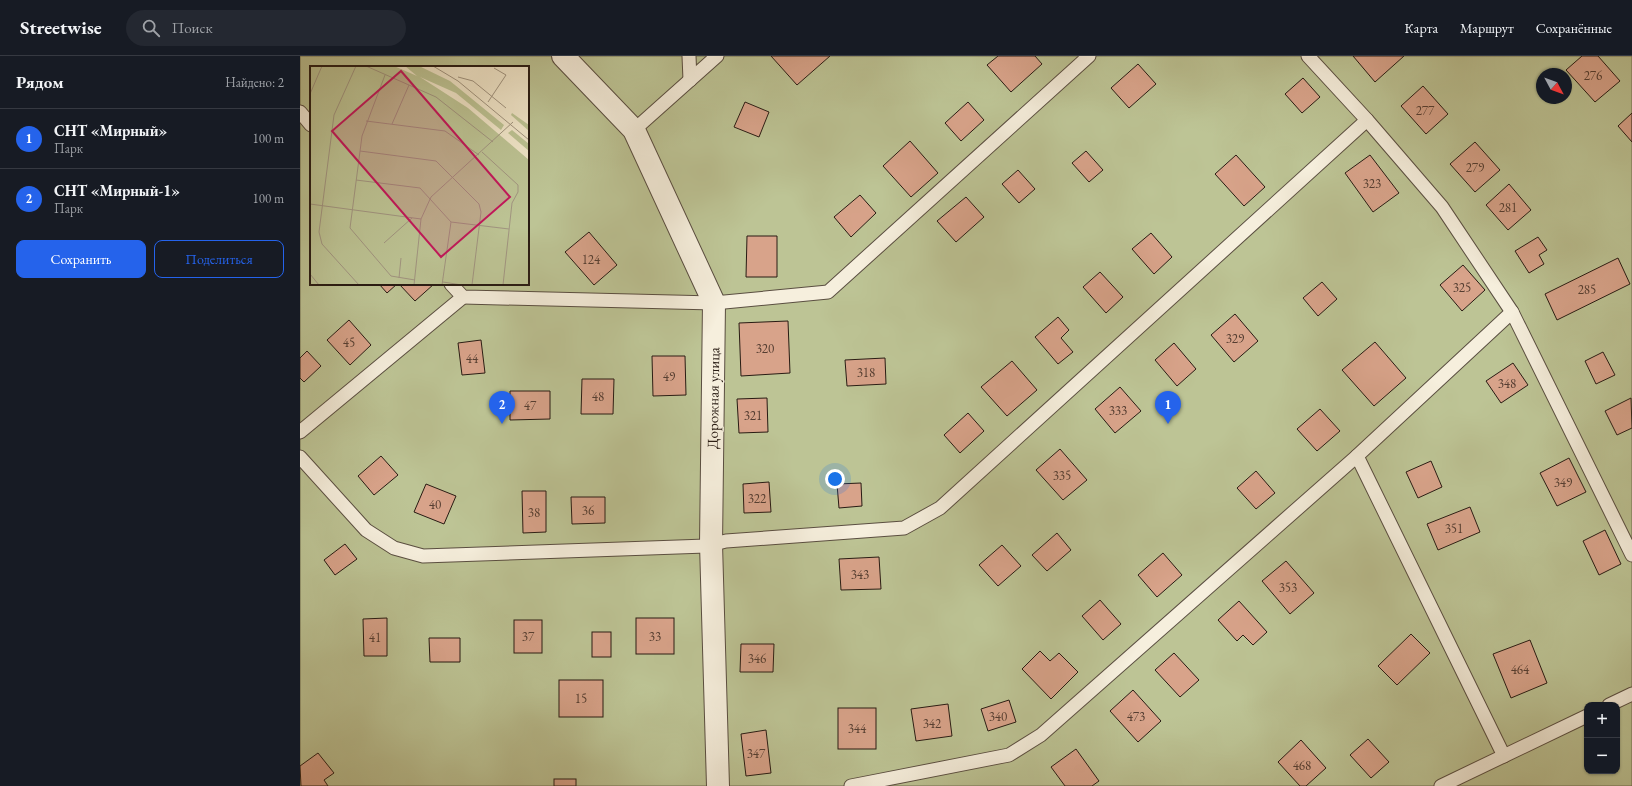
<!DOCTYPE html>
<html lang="ru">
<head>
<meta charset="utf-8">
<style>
	:root { --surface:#171b24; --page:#242831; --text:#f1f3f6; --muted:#9ea1a6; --line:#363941; --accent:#2563eb }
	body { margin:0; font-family:"EB Garamond",serif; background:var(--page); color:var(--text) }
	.controls { position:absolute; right:12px; bottom:12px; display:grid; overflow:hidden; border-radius:8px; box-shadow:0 1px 3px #0004 }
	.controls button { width:36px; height:36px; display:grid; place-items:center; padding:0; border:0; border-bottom:1px solid var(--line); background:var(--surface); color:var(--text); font:20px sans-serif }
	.compass { position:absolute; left:1236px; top:12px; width:36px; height:36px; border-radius:50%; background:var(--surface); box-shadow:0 1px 3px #0004; rotate:131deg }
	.you { position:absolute; left:535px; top:423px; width:14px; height:14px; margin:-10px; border:3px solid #fff; border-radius:50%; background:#1a73e8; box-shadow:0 0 0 6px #1a73e833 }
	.badge { display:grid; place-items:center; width:26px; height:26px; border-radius:50%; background:var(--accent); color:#fff; font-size:13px; font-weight:700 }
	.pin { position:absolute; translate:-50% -33px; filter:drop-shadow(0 1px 2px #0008) }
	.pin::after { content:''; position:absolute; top:21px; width:14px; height:12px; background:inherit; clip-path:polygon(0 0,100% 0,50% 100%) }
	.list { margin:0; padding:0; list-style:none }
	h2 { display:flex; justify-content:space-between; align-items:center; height:52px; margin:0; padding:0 16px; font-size:17px }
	h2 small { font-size:13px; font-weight:400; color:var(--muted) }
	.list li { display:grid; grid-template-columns:26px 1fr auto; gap:12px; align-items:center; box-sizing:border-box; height:60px; padding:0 16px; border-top:1px solid var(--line) }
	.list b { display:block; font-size:15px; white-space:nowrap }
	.list p { margin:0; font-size:13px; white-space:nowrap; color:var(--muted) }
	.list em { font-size:13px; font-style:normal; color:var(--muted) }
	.actions { display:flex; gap:8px; padding:12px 16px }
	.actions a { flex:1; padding:9px 0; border:1px solid var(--accent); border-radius:8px; text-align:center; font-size:14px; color:var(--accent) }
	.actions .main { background:var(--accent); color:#fff }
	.icon { flex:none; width:22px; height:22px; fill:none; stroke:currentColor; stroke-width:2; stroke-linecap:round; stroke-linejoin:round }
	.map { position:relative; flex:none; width:1332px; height:730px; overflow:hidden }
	header { display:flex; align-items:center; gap:24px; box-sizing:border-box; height:56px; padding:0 20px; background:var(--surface); border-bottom:1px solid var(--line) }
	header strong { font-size:19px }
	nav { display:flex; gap:22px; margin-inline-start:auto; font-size:14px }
	.search { width:280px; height:36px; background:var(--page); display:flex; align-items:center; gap:10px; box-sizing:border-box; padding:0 14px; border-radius:22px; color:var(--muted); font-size:15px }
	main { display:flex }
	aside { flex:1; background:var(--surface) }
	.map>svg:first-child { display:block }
	.green { fill:#bdc495; stroke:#727054; fill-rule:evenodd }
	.building { fill:#d8a38a; stroke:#281b13 }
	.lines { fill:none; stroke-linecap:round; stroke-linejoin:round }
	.lane-casing { stroke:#5a4e41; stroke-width:15 }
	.street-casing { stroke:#5a4e41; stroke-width:24 }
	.lane { stroke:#f6efdd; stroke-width:13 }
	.street { stroke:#f6efdd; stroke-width:22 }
	.labels { text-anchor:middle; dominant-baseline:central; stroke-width:3; stroke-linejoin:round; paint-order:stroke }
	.number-label { font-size:13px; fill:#543d31 }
	.street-label { font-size:15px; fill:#281b13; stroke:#f6efdd }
	.inset-road { fill:none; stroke:#a19581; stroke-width:1 }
	.view { fill:#c2185b; fill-opacity:0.15; stroke:#c2185b; stroke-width:2 }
	.inset-edge { fill:none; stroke:#281b13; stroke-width:2 }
</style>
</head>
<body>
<header>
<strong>Streetwise</strong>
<div class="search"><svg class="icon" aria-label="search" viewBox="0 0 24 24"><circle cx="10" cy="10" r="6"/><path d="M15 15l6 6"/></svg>Поиск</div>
<nav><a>Карта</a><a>Маршрут</a><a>Сохранённые</a></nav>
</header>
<main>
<aside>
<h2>Рядом<small>Найдено: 2</small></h2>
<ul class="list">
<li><span class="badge">1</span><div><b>СНТ «Мирный»</b><p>Парк</p></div><em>100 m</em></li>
<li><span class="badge">2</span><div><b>СНТ «Мирный-1»</b><p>Парк</p></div><em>100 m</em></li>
</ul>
<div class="actions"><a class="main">Сохранить</a><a>Поделиться</a></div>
</aside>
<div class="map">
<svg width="1332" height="730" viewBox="0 0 1332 730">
	<rect width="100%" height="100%" fill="#f1e7cb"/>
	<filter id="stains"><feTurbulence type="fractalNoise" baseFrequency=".005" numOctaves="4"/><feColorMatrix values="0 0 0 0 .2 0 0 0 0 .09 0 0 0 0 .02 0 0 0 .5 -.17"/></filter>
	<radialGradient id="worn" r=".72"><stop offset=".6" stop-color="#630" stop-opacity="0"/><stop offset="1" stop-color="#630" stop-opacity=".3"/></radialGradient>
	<path class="green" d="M0 0H1332V730H0ZM11 11H228V228H11ZM1242 18H1266V42H1242ZM1287 649H1317V715H1287Z"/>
	<g class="building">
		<path d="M471 0H530L497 29Z"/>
		<path d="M698 0H735L742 8 711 36 687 9Z"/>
		<path d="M1053 0H1104L1075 26Z"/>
		<path d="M1282 0H1298L1320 25 1295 46 1266 14Z"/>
		<path d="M838 8 856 28 829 52 811 32Z"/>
		<path d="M1003 22 1020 41 1002 57 985 38Z"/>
		<path d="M1123 30 1148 58 1126 78 1101 50Z"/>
		<path d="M445 46 469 56 459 81 434 71Z"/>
		<path d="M668 46 684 64 661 85 645 67Z"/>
		<path d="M1332 57V86L1318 70Z"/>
		<path d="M610 85 638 117 611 141 583 110Z"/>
		<path d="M1175 86 1200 114 1175 136 1150 108Z"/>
		<path d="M786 95 803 114 789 126 772 107Z"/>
		<path d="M936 99 965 131 944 150 915 118Z"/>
		<path d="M1070 99 1099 137 1073 156 1045 117Z"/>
		<path d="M718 114 735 133 719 147 702 128Z"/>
		<path d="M1209 128 1231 154 1208 174 1186 149Z"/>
		<path d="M560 139 576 157 551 181 534 161Z"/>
		<path d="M666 141 684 161 656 186 637 165Z"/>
		<path d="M289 176 317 209 294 229 265 196Z"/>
		<path d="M851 177 872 201 854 218 832 193Z"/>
		<path d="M447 180H477V221H446Z"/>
		<path d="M1238 181 1247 194 1239 199 1244 208 1229 217 1215 195Z"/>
		<path d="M1318 202 1330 228 1257 264 1245 238Z"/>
		<path d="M1163 209 1185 234 1162 255 1140 229Z"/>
		<path d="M800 216 823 241 806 257 783 231Z"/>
		<path d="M1022 226 1037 243 1018 260 1003 242Z"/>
		<path d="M79 228H97L87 237Z"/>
		<path d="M99 228H134L115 245Z"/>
		<path d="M935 258 958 285 934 306 911 279Z"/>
		<path d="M758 261 769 274 761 282 773 296 758 308 735 281Z"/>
		<path d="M49 264 71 289 50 309 27 284Z"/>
		<path d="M488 265 490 317 441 320 439 267Z"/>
		<path d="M181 284 185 317 162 319 158 287Z"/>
		<path d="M1075 286 1106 322 1074 350 1042 314Z"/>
		<path d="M874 287 896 313 877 330 855 304Z"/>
		<path d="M7 295 21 310 4 326 0 322V302Z"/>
		<path d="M1303 296 1315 319 1296 328 1285 305Z"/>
		<path d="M352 300H385L386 339 353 340Z"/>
		<path d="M585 302 586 328 547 330 545 304Z"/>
		<path d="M712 305 737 334 707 360 681 331Z"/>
		<path d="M1213 307 1228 329 1201 347 1186 325Z"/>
		<path d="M282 323H314L313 358H281Z"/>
		<path d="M820 331 841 355 815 377 795 353Z"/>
		<path d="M210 335H250V363L210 364Z"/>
		<path d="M467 342 468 376 439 377 437 343Z"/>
		<path d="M1331 342 1332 372 1317 379 1305 355Z"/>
		<path d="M1020 353 1040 375 1017 395 997 373Z"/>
		<path d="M668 357 684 375 660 397 644 379Z"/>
		<path d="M760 393 787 424 763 444 736 414Z"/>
		<path d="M81 400 98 419 74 439 58 420Z"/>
		<path d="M1269 402 1286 436 1257 450 1240 417Z"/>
		<path d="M1131 405 1142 431 1118 442 1106 416Z"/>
		<path d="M956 415 975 437 956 453 937 432Z"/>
		<path d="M469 426 471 456 444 457 443 428Z"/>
		<path d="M561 427 562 450 539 452 537 428Z"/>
		<path d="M126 428 156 440 144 468 114 456Z"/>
		<path d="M222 435H246V476L223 477Z"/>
		<path d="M271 441H305V467L272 468Z"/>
		<path d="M1170 451 1180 476 1138 494 1127 468Z"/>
		<path d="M1305 474 1321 508 1299 519 1283 485Z"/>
		<path d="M757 477 771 494 747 515 732 499Z"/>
		<path d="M45 488 57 503 35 519 24 504Z"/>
		<path d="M702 489 721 510 698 530 679 509Z"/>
		<path d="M863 497 882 519 857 541 838 519Z"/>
		<path d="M579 501 581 533 541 534 539 503Z"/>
		<path d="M986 505 1014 537 990 558 962 525Z"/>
		<path d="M800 544 821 568 803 584 782 560Z"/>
		<path d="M939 545 967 576 953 589 943 579 937 585 918 564Z"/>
		<path d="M87 562V600H64L63 563Z"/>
		<rect x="336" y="562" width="38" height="36"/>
		<rect x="214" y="564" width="28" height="33"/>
		<rect x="292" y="576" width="19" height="25"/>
		<path d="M1111 578 1130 597 1097 629 1078 610Z"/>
		<path d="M129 582H160V606H130Z"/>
		<path d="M1230 584 1247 627 1211 642 1193 598Z"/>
		<path d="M441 588H474L473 616H440Z"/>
		<path d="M740 595 750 605 759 597 778 616 751 643 722 613Z"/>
		<path d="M874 597 899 624 880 641 855 614Z"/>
		<rect x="259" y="624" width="44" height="37"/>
		<path d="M833 634 861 665 838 686 810 655Z"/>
		<path d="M709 644 716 666 688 675 681 653Z"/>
		<path d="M648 648 652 680 616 685 611 653Z"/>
		<rect x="538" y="652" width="38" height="41"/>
		<path d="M466 674 471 717 446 720 441 678Z"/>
		<path d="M1068 683 1089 706 1071 722 1050 699Z"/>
		<path d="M1001 684 1026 712 1006 730H1000L978 706Z"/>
		<path d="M776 693 799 725 792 730H765L751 711Z"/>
		<path d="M18 697 34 717 24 724 28 730H1L0 710Z"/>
		<rect x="254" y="723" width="22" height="7"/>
	</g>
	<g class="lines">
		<defs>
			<g id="lane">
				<path d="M389 0 390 24"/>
				<path d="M1008 0 1067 64 1142 151 1212 256 1332 499"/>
				<path d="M0 56 11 69"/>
				<path d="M334 74 417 0"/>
				<path d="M151 228 163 241 414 247 528 236 789 0"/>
				<path d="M0 376 163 241"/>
				<path d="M1057 400 1204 700"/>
				<path d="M0 401 66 474 94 492 123 500 406 490 426 485 604 472 640 452 1067 64"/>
				<path d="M1309 649 1332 638"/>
				<path d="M551 730 709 699 741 679 1057 400 1212 256"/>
				<path d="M1141 730 1287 660"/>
			</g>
			<path id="street" d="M263 0 334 74 414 247 411 488 418 730"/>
		</defs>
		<use href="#lane" class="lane-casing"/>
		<use href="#street" class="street-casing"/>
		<use href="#lane" class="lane"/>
		<use href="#street" class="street"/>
	</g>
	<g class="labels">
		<g class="number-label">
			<text x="1293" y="19">276</text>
			<text x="1125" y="54">277</text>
			<text x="1175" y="111">279</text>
			<text x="1072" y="127">323</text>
			<text x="1208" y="151">281</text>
			<text x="291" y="203">124</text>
			<text x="1162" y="231">325</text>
			<text x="1287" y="233">285</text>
			<text x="935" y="282">329</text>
			<text x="49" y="286">45</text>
			<text x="465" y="292">320</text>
			<text x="172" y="302">44</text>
			<text x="566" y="316">318</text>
			<text x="369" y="320">49</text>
			<text x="1207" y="327">348</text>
			<text x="298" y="340">48</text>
			<text x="230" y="349">47</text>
			<text x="818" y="354">333</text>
			<text x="453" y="359">321</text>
			<text x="762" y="419">335</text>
			<text x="1263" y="426">349</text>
			<text x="457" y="442">322</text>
			<text x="135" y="448">40</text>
			<text x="288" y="454">36</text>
			<text x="234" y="456">38</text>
			<text x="1154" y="472">351</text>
			<text x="560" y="518">343</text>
			<text x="988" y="531">353</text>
			<text x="228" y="580">37</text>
			<text x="355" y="580">33</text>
			<text x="75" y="581">41</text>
			<text x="457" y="602">346</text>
			<text x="1220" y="613">464</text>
			<text x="281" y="642">15</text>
			<text x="698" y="660">340</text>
			<text x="836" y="660">473</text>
			<text x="632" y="667">342</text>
			<text x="557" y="672">344</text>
			<text x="456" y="697">347</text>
			<text x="1002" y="709">468</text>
		</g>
		<g class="street-label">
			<text transform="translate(413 342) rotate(-89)">Дорожная улица</text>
		</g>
	</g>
	<g transform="translate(10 10)">
		<rect width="219" height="219" fill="#f1e7cb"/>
		<path d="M0 0H84L107 10 95 0H109L140 15 194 59 191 64 146 27 110 11 158 42 219 94V219H0ZM202 47 219 59V65L201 49ZM202 64 219 78V85L198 67Z" fill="#bdc495"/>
		<path class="inset-road" d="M46 0 24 49 9 166 12 178 49 219M56 0 126 31 183 76M123 0 148 15 219 74M75 9 52 70 40 162 81 210 105 214M148 11 163 15 196 42M0 28 12 0M178 36 196 9 184 2M56 55 135 65 169 89M82 58 99 19M50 85 126 95 169 138 171 146 162 219M172 86 208 119V126L202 137 193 219M46 114 110 122 141 156 132 219M0 138 111 153M141 156 199 163M74 177 102 152M0 208 9 219M89 212 91 192M133 216 152 219M104 219 111 153 121 131 203 56"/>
		<path class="view" d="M91 5 200 131 131 191 22 65Z"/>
		<rect width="219" height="219" class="inset-edge"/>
	</g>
	<rect width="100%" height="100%" filter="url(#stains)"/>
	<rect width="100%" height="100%" fill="url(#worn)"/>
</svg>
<div class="controls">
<button>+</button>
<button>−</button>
</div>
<svg class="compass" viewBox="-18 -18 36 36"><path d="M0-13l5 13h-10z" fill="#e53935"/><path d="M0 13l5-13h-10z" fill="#9ea1a6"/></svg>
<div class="you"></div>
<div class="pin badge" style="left:868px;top:368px">1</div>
<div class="pin badge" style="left:202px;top:368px">2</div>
</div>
</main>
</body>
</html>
